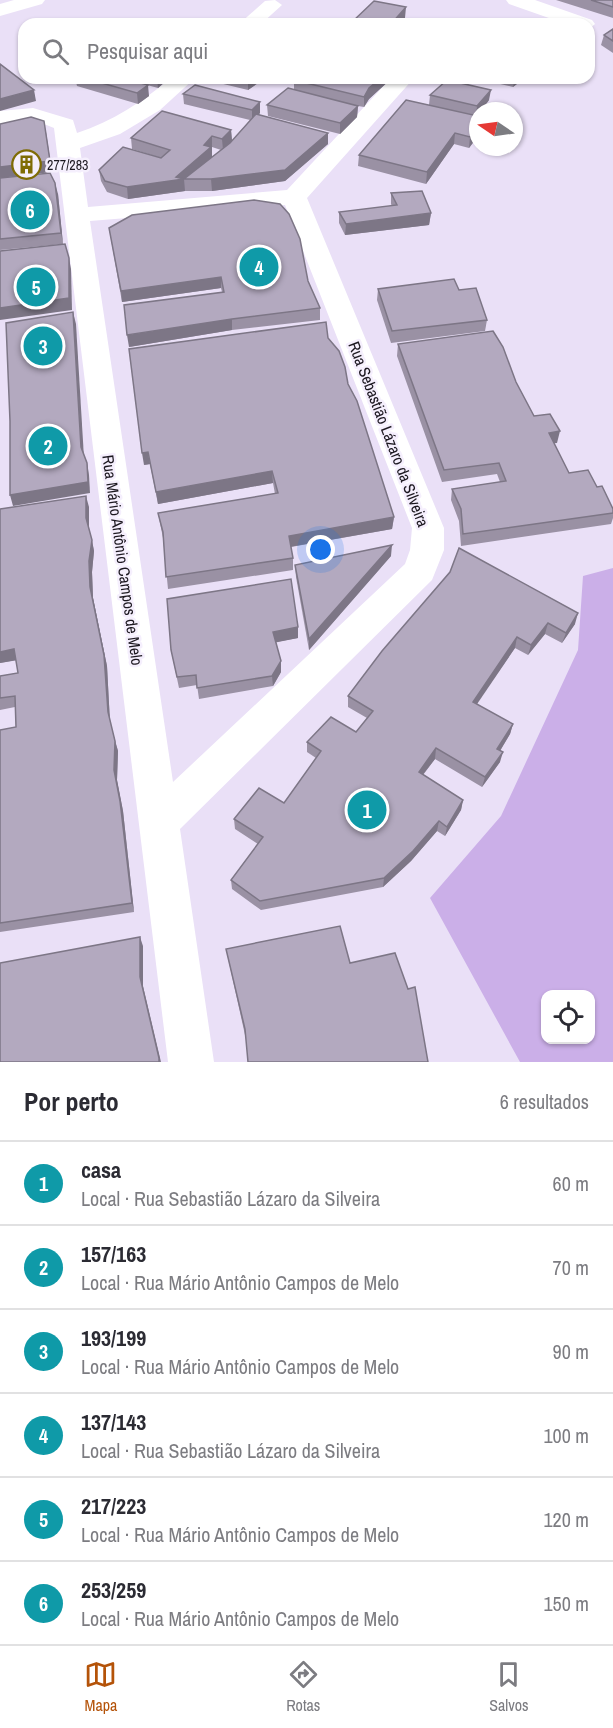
<!DOCTYPE html>
<html lang="pt">
<head>
<meta charset="utf-8">
<style>
	:root { --surface:#fff; --page:#f2f2f3; --text:#2b2b33; --muted:#7c7c81; --line:#e1e1e2; --accent:#b45309 }
	body { margin:0; font-family:"Archivo Narrow",sans-serif; background:var(--page); color:var(--text) }
	.controls { position:absolute; right:18px; bottom:18px; display:grid; overflow:hidden; border-radius:12px; box-shadow:0 2px 4px #0004 }
	.controls button { width:54px; height:54px; display:grid; place-items:center; padding:0; border:0; border-bottom:2px solid var(--line); background:var(--surface); color:var(--text); font:30px sans-serif }
	.compass { position:absolute; left:469px; top:102px; width:54px; height:54px; border-radius:50%; background:var(--surface); box-shadow:0 2px 4px #0004; rotate:283deg }
	.you { position:absolute; left:321px; top:550px; width:21px; height:21px; margin:-15px; border:4px solid #fff; border-radius:50%; background:#1a73e8; box-shadow:0 0 0 9px #1a73e833 }
	.badge { display:grid; place-items:center; width:39px; height:39px; border-radius:50%; background:var(--accent); color:#fff; font-size:20px; font-weight:700 }
	.pin { position:absolute; translate:-50% -50%; border:3px solid #fff; box-shadow:0 2px 6px #0006 }
	.list { margin:0; padding:0; list-style:none }
	h2 { display:flex; justify-content:space-between; align-items:center; height:78px; margin:0; padding:0 24px; font-size:26px }
	h2 small { font-size:20px; font-weight:400; color:var(--muted) }
	.list li { display:grid; grid-template-columns:39px 1fr auto; gap:18px; align-items:center; box-sizing:border-box; height:84px; padding:0 24px; border-top:2px solid var(--line) }
	.list b { display:block; font-size:22px; white-space:nowrap }
	.list p { margin:0; font-size:20px; white-space:nowrap; color:var(--muted) }
	.list em { font-size:20px; font-style:normal; color:var(--muted) }
	.icon { flex:none; width:33px; height:33px; fill:none; stroke:currentColor; stroke-width:2; stroke-linecap:round; stroke-linejoin:round }
	.map { position:relative; flex:none; width:613px; height:1062px; overflow:hidden }
	.search { position:absolute; background:var(--surface); box-shadow:0 2px 4px #0004; left:18px; right:18px; top:18px; height:66px; display:flex; align-items:center; gap:15px; box-sizing:border-box; padding:0 21px; border-radius:18px; color:var(--muted); font-size:22px }
	.sheet { height:582px; background:var(--surface) }
	nav { display:flex; justify-content:space-around; align-items:center; box-sizing:border-box; height:84px; border-top:2px solid var(--line); background:var(--surface); font-size:16px; color:var(--muted) }
	nav a { display:grid; justify-items:center; gap:3px }
	nav .on { color:var(--accent) }
	.map>svg:first-child { display:block }
	.green { fill:#cbafe8; fill-rule:evenodd }
	.lines { fill:none; stroke-linecap:round; stroke-linejoin:round }
	.minor { fill:#fff; fill-rule:evenodd }
	.wall { fill:#9a91a4; fill-rule:evenodd }
	.shaded-wall { fill:#7d7686 }
	.building { fill:#b3a9bf; stroke:#7d7686; stroke-width:1.5 }
	.labels { text-anchor:middle; dominant-baseline:central; stroke-width:5; stroke-linejoin:round; paint-order:stroke }
	.far-poi-label { font-size:14px; fill:#1c1820; stroke:#f5effd; text-anchor:start }
	.street-label { font-size:16px; fill:#1c1820; stroke:#f5effd }
</style>
</head>
<body>
<div class="map">
<svg width="613" height="1062" viewBox="0 0 613 1062">
	<rect width="100%" height="100%" fill="#eae0f7"/>
	<path class="green" d="M613 568V1062H520L430 898 501 816 578 650 583 576ZM546 994H590V1040H546Z"/>
	<g class="lines">
		<g class="minor">
			<path d="M14 0H45L42 4 0 16V4Z"/>
			<path d="M506 0H535L592 20 595 24 589 29V24H566L509 4Z"/>
			<path d="M265 1 275 0 282 5 261 24H239Z"/>
			<path d="M171 78H195L160 110 120 134 80 148 88 207 287 190 391 78H414L307 198 444 528V550L432 580 180 829 214 1062H168L54 128C36 120 19 120 0 125V111L33 108 73 120 77 133C113 121 142 102 171 78ZM285 205 412 528 410 550 405 564 173 782 90 221Z"/>
		</g>
	</g>
	<g class="wall">
		<path d="M556 0H613V18Z"/>
		<path d="M613 29V53L601 45 604 35Z"/>
		<path d="M75 78H122L149 96 138 104 77 86Z"/>
		<path d="M122 78H168V79L158 88Z"/>
		<path d="M211 78H258V83L248 90 211 81Z"/>
		<path d="M296 78H392L369 99 364 107 358 106 357 117 340 134 268 116 267 105 294 90V80Z"/>
		<path d="M474 78H522V80L513 87Z"/>
		<path d="M195 85 260 113 258 115 328 133V144L285 181 212 191H185L184 183 185 191 128 199 107 192 101 181 99 170 161 158 132 149 131 138 231 130 232 141 250 120 184 104 183 94ZM212 147 221 150 212 157 211 148Z"/>
		<path d="M430 95 489 100 481 111H478V114L477 116H478V136L469 148 454 144 426 184 358 166 359 155 429 105Z"/>
		<path d="M0 178 58 194 63 244 0 250Z"/>
		<path d="M391 193 431 213 429 225 345 235 339 223V212L392 206 391 204Z"/>
		<path d="M109 228 320 308V320L232 330 129 347 222 292 221 288 122 302Z"/>
		<path d="M378 289 487 320 485 331 391 343 377 300Z"/>
		<path d="M328 338 348 384 394 517 392 529 291 547 293 558V570L168 589 163 538 158 513 275 494 273 483 158 504 150 464 144 465Z"/>
		<path d="M398 344 516 382 534 416 557 443H554L569 473 597 487 613 509V518L611 524 461 546 459 521 451 500 452 489 500 482 497 474 442 482 397 356Z"/>
		<path d="M89 507V528L94 551 92 572 93 598 107 666 110 722 118 751 117 780 123 811 134 912 0 932V730L16 727 15 707 0 710V676L18 673 16 660 0 663V509Z"/>
		<path d="M391 556 309 650 296 577 295 565Z"/>
		<path d="M450 572 575 624 562 643 545 634 528 655 515 648 476 704 513 724 510 734 500 751V762L482 787 435 759 423 775 463 800 461 810 445 836 437 831 411 861 383 887 261 910 232 889 231 880 258 844 235 829 234 819 284 803 316 758 307 752V742L356 732 367 718 348 707V696Z"/>
		<path d="M298 627V638L276 642 281 661V672L273 686 199 699 197 685 179 688 171 650Z"/>
		<path d="M226 949 350 963 245 1035Z"/>
	</g>
	<g class="shaded-wall">
		<path d="M406 7 405 18 399 24H391Z"/>
		<path d="M157 78H168V79L158 88Z"/>
		<path d="M250 78H258V83L248 90V79Z"/>
		<path d="M381 78H392L369 99 364 107V97L369 88Z"/>
		<path d="M515 78H522V80L513 87Z"/>
		<path d="M148 85 149 96 138 104 137 93Z"/>
		<path d="M34 90 36 101 0 111V99Z"/>
		<path d="M491 90 489 100 481 111H478V114L476 117 477 106Z"/>
		<path d="M260 102V113L252 121V110Z"/>
		<path d="M358 106 357 117 340 134V123Z"/>
		<path d="M478 127V136L469 148 470 137Z"/>
		<path d="M231 130 232 141 223 150 222 139Z"/>
		<path d="M46 132 52 172 0 178V167Z"/>
		<path d="M328 133V144L285 181 212 191 211 179Z"/>
		<path d="M455 133 454 144 426 184 427 172Z"/>
		<path d="M212 136V158L184 179 185 191 128 199 127 187 176 177Z"/>
		<path d="M55 183 58 194 63 244 61 233Z"/>
		<path d="M431 213 429 225 345 235 346 224Z"/>
		<path d="M69 258 71 269 72 310 0 320V308Z"/>
		<path d="M221 277V288L122 302 121 291Z"/>
		<path d="M73 312 76 324 84 458 81 447Z"/>
		<path d="M232 319V330L129 347 127 335Z"/>
		<path d="M560 431 557 443 546 444 549 433Z"/>
		<path d="M148 452 150 464 144 465 142 453Z"/>
		<path d="M87 463 89 475 90 493 13 506 10 495Z"/>
		<path d="M272 471 273 483 158 504 156 492Z"/>
		<path d="M86 496 89 507V529L86 518Z"/>
		<path d="M394 517 392 529 289 547V536Z"/>
		<path d="M92 540 94 551 92 572 93 598 107 666 110 723 108 712 90 587 89 561Z"/>
		<path d="M392 545 391 556 309 650V639Z"/>
		<path d="M578 613 575 624 562 643 566 633Z"/>
		<path d="M548 623 545 634 528 655 531 645Z"/>
		<path d="M298 627V638L273 643V632Z"/>
		<path d="M517 637 515 648 471 713 473 702Z"/>
		<path d="M14 649 18 660 0 663V652Z"/>
		<path d="M281 661V672L273 686 272 676Z"/>
		<path d="M513 724 510 734 495 759 497 749Z"/>
		<path d="M115 741 118 751 117 780 123 811 134 912 132 903 114 770Z"/>
		<path d="M436 748 435 759 417 782 419 772Z"/>
		<path d="M503 752 500 762 482 787 485 777Z"/>
		<path d="M463 800 461 810 445 836 447 827Z"/>
		<path d="M439 821 437 831 411 861 383 887 384 878Z"/>
		<path d="M140 937 143 946V986L161 1062H159L140 977Z"/>
	</g>
	<g class="building">
		<path d="M591 0H613V7Z"/>
		<path d="M374 1 406 7 391 24H363L352 22Z"/>
		<path d="M613 29V41L604 35Z"/>
		<path d="M0 65V64L34 90 0 99Z"/>
		<path d="M84 78H122L148 85 137 93Z"/>
		<path d="M296 78H381L369 88 364 97 294 80Z"/>
		<path d="M447 80 491 90 477 106 430 95Z"/>
		<path d="M195 85 260 102 252 110 183 94Z"/>
		<path d="M288 88 358 106 340 123 267 105Z"/>
		<path d="M406 100 478 116V127L470 137 455 133 427 172 359 155Z"/>
		<path d="M162 111 231 130 222 139 212 136 204 145 211 147 176 177 184 179 127 187 105 181 99 170 123 147 161 158 170 150 131 138Z"/>
		<path d="M256 114 328 133 285 170 211 179H184L230 143Z"/>
		<path d="M31 117 44 121 50 161 0 167V124Z"/>
		<path d="M50 173 55 183 61 233 0 239V178Z"/>
		<path d="M422 191 431 213 346 224 339 212 397 205 391 193Z"/>
		<path d="M254 200 280 204 289 214 300 239 308 281 320 308 232 319 127 335 124 305 224 292 221 277 121 291 109 228 132 215Z"/>
		<path d="M65 244 69 258V298L0 308V251Z"/>
		<path d="M454 279 459 290 476 288 487 320 392 331 378 289Z"/>
		<path d="M73 312 81 447 87 463 88 482 10 495V421L6 323Z"/>
		<path d="M326 322 328 338 339 351 345 367 348 384 357 401 394 517 289 536 293 558 166 577 163 532 158 513 278 493 272 471 156 492 148 452 142 453 129 349Z"/>
		<path d="M493 331 503 347 516 382 534 416 550 414 560 431 549 433 569 473 588 470 597 487 602 486 613 509V513L463 534 461 509 452 489 506 481 499 463 444 470 398 344Z"/>
		<path d="M86 496V518L92 540 89 561 90 587 104 655 108 712 115 741 114 770 120 801 132 903 0 923V730L16 727 15 696 0 698V676L18 673 14 649 0 652V509Z"/>
		<path d="M392 545 309 639 295 565Z"/>
		<path d="M459 548 578 613 566 633 548 623 531 645 517 637 473 702 513 724 497 749 503 752 485 777 436 748 419 772 463 800 447 827 439 821 413 851 384 878 260 901 231 880 263 837 234 819 259 788 284 803 321 751 307 742 331 717 356 732 373 711 348 696 382 651 450 572Z"/>
		<path d="M291 579 298 627 273 632 281 661 272 676 197 688 196 675 177 677 171 650 167 599Z"/>
		<path d="M340 926 350 963 395 953 408 989 415 987 428 1062H248L245 1029 226 949Z"/>
		<path d="M140 937V977L159 1058V1062H0V963Z"/>
	</g>
	<defs>
		<symbol id="building-ring" viewBox="-11 -11 22 22"><circle r="9.5" fill="#f5effd" stroke="#7f6c05" stroke-width="1.5"/><path d="M-4-6H4V6H1V3H-1V6H-4ZM-2.5-4.3h1.7v1.8h-1.7ZM.8-4.3h1.7v1.8H.8ZM-2.5-1h1.7V.8h-1.7ZM.8-1h1.7V.8H.8Z" fill="#7f6c05"/></symbol>
	</defs>
	<g fill-rule="evenodd">
		<use href="#building-ring" x="10" y="148" width="33" height="33"/>
	</g>
	<g class="labels">
		<g class="far-poi-label">
			<text x="47" y="165">277/283</text>
		</g>
		<g class="street-label">
			<text transform="translate(389 434) rotate(69)">Rua Sebastião Lázaro da Silveira</text>
			<text transform="translate(123 560) rotate(82)">Rua Mário Antônio Campos de Melo</text>
		</g>
	</g>
</svg>
<div class="controls">
<button><svg class="icon" aria-label="locate" viewBox="0 0 24 24"><circle cx="12" cy="12" r="6"/><path d="M12 2v4M12 18v4M2 12h4M18 12h4"/></svg></button>
</div>
<svg class="compass" viewBox="-18 -18 36 36"><path d="M0-13l5 13h-10z" fill="#e53935"/><path d="M0 13l5-13h-10z" fill="#7c7c81"/></svg>
<div class="you"></div>
<div class="pin badge" style="left:367px;top:810px;background:#0f9aa8">1</div>
<div class="pin badge" style="left:48px;top:446px;background:#0f9aa8">2</div>
<div class="pin badge" style="left:43px;top:346px;background:#0f9aa8">3</div>
<div class="pin badge" style="left:259px;top:267px;background:#0f9aa8">4</div>
<div class="pin badge" style="left:36px;top:287px;background:#0f9aa8">5</div>
<div class="pin badge" style="left:30px;top:210px;background:#0f9aa8">6</div>
<div class="search"><svg class="icon" aria-label="search" viewBox="0 0 24 24"><circle cx="10" cy="10" r="6"/><path d="M15 15l6 6"/></svg>Pesquisar aqui</div>
</div>
<section class="sheet">
<h2>Por perto<small>6 resultados</small></h2>
<ul class="list">
<li><span class="badge" style="background:#0f9aa8">1</span><div><b>casa</b><p>Local · Rua Sebastião Lázaro da Silveira</p></div><em>60 m</em></li>
<li><span class="badge" style="background:#0f9aa8">2</span><div><b>157/163</b><p>Local · Rua Mário Antônio Campos de Melo</p></div><em>70 m</em></li>
<li><span class="badge" style="background:#0f9aa8">3</span><div><b>193/199</b><p>Local · Rua Mário Antônio Campos de Melo</p></div><em>90 m</em></li>
<li><span class="badge" style="background:#0f9aa8">4</span><div><b>137/143</b><p>Local · Rua Sebastião Lázaro da Silveira</p></div><em>100 m</em></li>
<li><span class="badge" style="background:#0f9aa8">5</span><div><b>217/223</b><p>Local · Rua Mário Antônio Campos de Melo</p></div><em>120 m</em></li>
<li><span class="badge" style="background:#0f9aa8">6</span><div><b>253/259</b><p>Local · Rua Mário Antônio Campos de Melo</p></div><em>150 m</em></li>
</ul>
</section>
<nav>
<a class="on"><svg class="icon" aria-label="map" viewBox="0 0 24 24"><path d="M3 6l6-2 6 2 6-2v14l-6 2-6-2-6 2zM9 4v14M15 6v14"/></svg>Mapa</a>
<a><svg class="icon" aria-label="directions" viewBox="0 0 24 24"><path d="M12 3l9 9-9 9-9-9zM9 14v-3h6M13 9l2 2-2 2"/></svg>Rotas</a>
<a><svg class="icon" aria-label="saved" viewBox="0 0 24 24"><path d="M7 4h10v16l-5-4-5 4z"/></svg>Salvos</a>
</nav>
</body>
</html>
